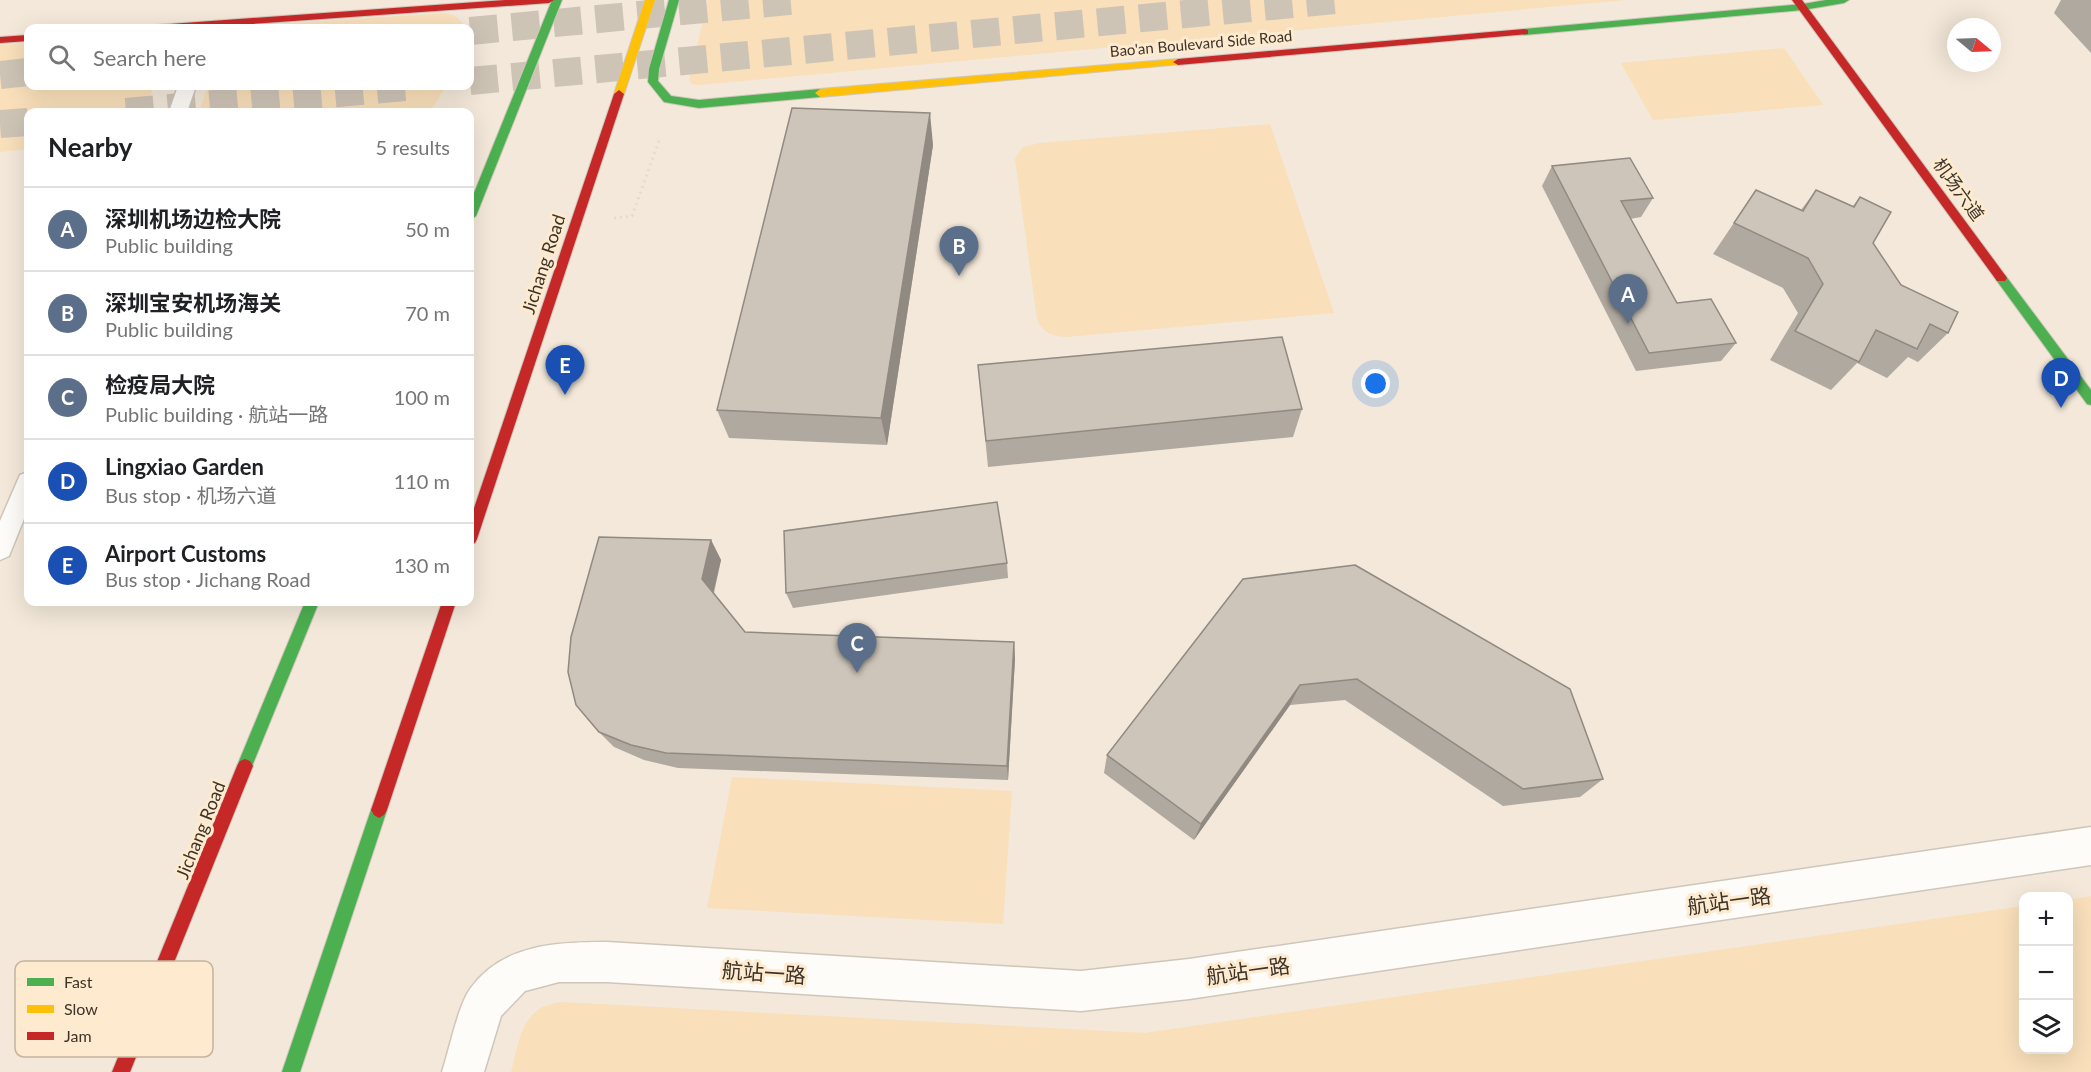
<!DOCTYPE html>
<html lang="en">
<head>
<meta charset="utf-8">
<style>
	:root { --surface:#fff; --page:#f2f2f2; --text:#202124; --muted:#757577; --line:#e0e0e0; --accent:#7c7367 }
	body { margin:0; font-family:Lato,"Noto Sans SC",sans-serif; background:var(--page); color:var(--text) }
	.controls { position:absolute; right:18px; bottom:18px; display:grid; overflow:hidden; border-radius:12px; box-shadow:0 6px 24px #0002 }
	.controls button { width:54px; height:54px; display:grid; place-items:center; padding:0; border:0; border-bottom:2px solid var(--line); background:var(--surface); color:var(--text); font:30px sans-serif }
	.compass { position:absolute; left:1947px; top:18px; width:54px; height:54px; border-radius:50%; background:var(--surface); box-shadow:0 6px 24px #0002; rotate:109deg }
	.you { position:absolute; left:1376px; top:384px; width:21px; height:21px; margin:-15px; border:4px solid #fff; border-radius:50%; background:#1a73e8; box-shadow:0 0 0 9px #1a73e833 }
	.badge { display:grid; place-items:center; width:39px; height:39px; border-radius:50%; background:var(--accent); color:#fff; font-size:20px; font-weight:700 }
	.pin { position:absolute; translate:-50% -50px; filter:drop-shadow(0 2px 3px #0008) }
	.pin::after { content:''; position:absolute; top:32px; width:21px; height:18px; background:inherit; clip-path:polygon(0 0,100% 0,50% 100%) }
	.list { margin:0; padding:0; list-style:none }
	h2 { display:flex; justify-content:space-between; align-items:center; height:78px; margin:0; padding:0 24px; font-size:26px }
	h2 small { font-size:20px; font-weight:400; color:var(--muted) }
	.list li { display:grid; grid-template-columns:39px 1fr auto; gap:18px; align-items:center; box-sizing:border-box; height:84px; padding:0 24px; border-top:2px solid var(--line) }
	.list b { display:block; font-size:22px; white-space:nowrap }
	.list p { margin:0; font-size:20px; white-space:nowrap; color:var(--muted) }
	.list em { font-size:20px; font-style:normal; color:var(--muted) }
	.icon { flex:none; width:33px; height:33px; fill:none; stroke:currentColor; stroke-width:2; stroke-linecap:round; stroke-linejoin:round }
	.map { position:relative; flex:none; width:2091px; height:1072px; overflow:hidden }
	.search { position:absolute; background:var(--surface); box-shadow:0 6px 24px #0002; left:24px; top:24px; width:450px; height:66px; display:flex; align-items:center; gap:15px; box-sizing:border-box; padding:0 21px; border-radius:12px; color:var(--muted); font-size:22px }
	.panel { position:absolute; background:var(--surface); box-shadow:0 6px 24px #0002; left:24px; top:108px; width:450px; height:498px; border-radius:12px }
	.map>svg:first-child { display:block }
	.green { fill:#f9dfba }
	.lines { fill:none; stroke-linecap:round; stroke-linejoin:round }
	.primary-tunnel { stroke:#cec4b6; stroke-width:28; stroke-dasharray:28 14; stroke-linecap:butt }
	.lane-casing { stroke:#cfc6ba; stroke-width:3 }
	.street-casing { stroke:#cfc6ba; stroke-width:3 }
	.fast-casing { stroke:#cfc6ba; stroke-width:2 }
	.slow-casing { stroke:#cfc6ba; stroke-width:2 }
	.jam-casing { stroke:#cfc6ba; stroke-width:2 }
	.path { stroke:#e0ddd8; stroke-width:3; stroke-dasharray:2 4; stroke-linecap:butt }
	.lane { fill:#fdfcf9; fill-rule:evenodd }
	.street { fill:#fdfcf9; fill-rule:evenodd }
	.fast { fill:#4caf50; fill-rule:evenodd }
	.slow { fill:#ffc107; fill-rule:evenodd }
	.jam { fill:#c62828; fill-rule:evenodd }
	.wall { fill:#b0a99f }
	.shaded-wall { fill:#908a82 }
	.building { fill:#cdc5b9; stroke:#908a82; stroke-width:1.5 }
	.labels { text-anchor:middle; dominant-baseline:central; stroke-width:6; stroke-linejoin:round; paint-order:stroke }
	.far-street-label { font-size:15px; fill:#3c342a; stroke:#feeace }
	.street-label { font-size:18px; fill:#3c342a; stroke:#feeace }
	.near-street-label { font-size:21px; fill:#3c342a; stroke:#feeace }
	.key { fill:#feeace; stroke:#c4b39d; stroke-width:1.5 }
	.key-label { font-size:16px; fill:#3c342a }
</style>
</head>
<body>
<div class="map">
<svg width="2091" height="1072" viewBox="0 0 2091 1072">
	<rect width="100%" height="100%" fill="#f3e8d9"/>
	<g class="green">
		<path d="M708 0H1626L699 85 692 84 689 80Z"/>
		<path d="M447 13 456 17 468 28H246L261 25Z"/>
		<path d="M28 43V86H154L144 112H28V149L0 152V45Z"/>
		<path d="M1784 48 1823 105 1653 120 1621 63Z"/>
		<path d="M208 86H446L434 106 422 112H199Z"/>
		<path d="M1270 124 1334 313 1066 337C1052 336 1043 333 1037 319L1015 159 1023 147 1040 143Z"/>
		<path d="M732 777 1012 791 1003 924 707 908Z"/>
		<path d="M2091 896V1072H511C520 1039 521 1007 561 1002L1145 1033 2023 906 2024 1050H2068L2069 900Z"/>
	</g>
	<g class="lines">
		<g class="primary-tunnel">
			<path d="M470 31 800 0"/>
			<path d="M0 75 28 72"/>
			<path d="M470 81 1336 0"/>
			<path d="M126 112 417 86"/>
			<path d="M0 124 28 122"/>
		</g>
		<defs>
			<g id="lane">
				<path d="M178 86H196L187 112H169Z"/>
				<path d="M28 472V509L9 556 0 560V521L20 475Z"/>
			</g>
			<path id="street" d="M2091 827V865L1189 999 1081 1011 607 982H559L525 991 501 1016 484 1072H442C449 1051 458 1006 470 989 502 944 557 942 607 942L1081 971 1189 959Z"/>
			<g id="fast">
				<path d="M552 0H562L476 216 470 220V203Z"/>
				<path d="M669 0H679L659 69 658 81 671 96 699 100 820 89 825 93 820 97 699 108 664 102 648 82 649 69Z"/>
				<path d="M1826 0H1849L1844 3 1803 10 1524 35 1519 32 1524 29 1803 4Z"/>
				<path d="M2001 274 2005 275 2091 390V405L2087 404 1997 281 1995 278 1997 275Z"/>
				<path d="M305 602H319L250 771 245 773 240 771 237 766Z"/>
				<path d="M379 802 384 805 387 810 300 1072H282L371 810 374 805Z"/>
			</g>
			<g id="slow">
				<path d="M645 0H655L624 94 623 96H615L614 94Z"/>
				<path d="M1178 59 1182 60V64L820 97 815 93 820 89Z"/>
			</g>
			<g id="jam">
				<path d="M505 0H554L549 3 194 28H151L156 25Z"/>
				<path d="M1792 0H1802L2005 275 2007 278 2005 281H1997Z"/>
				<path d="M1524 29 1528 30V34L1178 65 1173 62 1178 59Z"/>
				<path d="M28 35V41L0 43V37Z"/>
				<path d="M619 90 624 94 477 539 475 543 470 545V520L614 94Z"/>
				<path d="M442 602H456L387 810 384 815 379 818 374 815 371 810Z"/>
				<path d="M245 759 250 761 253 766 130 1072H112L237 766 240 761Z"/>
			</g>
		</defs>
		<use href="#lane" class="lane-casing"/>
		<use href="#street" class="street-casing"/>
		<use href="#fast" class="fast-casing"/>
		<use href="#slow" class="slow-casing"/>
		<use href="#jam" class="jam-casing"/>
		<path class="path" d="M614 218 632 216 660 138"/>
		<use href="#lane" class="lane"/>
		<use href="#street" class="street"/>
		<use href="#fast" class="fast"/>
		<use href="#slow" class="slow"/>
		<use href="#jam" class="jam"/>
	</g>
	<g class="wall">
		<path d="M2061 0H2091V53L2054 13Z"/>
		<path d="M933 145 887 445 729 438 717 410Z"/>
		<path d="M1552 166 1653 198 1641 217 1630 219 1677 303 1736 343 1721 361 1636 371 1542 186Z"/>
		<path d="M1756 190 1801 210 1816 190 1853 206 1860 197 1873 243 1901 285 1948 333 1918 362 1908 357 1887 378 1857 363 1831 390 1770 360 1798 313 1783 288 1713 254Z"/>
		<path d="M978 365 1302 409 1293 437 988 467Z"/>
		<path d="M711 540 721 560 714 593 745 632 1014 642 1015 659 1008 780 678 768 644 760 614 747 599 732Z"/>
		<path d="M1007 563 1008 578 793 608 786 593Z"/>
		<path d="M1243 579 1603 779 1580 797 1503 806 1345 700 1290 705 1194 840 1104 773 1107 755Z"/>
	</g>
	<g class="shaded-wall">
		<path d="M930 113 933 145 887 445 881 418Z"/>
		<path d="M711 540 721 560 712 598 702 579Z"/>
		<path d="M1014 642 1015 659 1008 780 1007 766Z"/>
		<path d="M1300 685 1290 705 1194 840 1201 824Z"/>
	</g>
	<g class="building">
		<path d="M792 108 930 113 881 418 717 410Z"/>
		<path d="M1630 158 1653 198 1621 201 1677 303 1711 299 1736 343 1649 353 1552 166Z"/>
		<path d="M1756 190 1803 211 1816 190 1854 207 1860 197 1891 212 1873 243 1901 285 1958 312 1948 333 1930 324 1917 349 1876 330 1859 362 1795 331 1823 284 1808 258 1734 223Z"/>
		<path d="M1282 337 1302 409 986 441 978 365Z"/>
		<path d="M997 502 1007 563 786 593 784 531Z"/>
		<path d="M599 537 711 540 702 579 745 632 1014 642 1007 766 666 753 631 745 599 732 576 705 568 672 571 637Z"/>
		<path d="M1355 565 1570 689 1603 779 1523 789 1357 679 1300 685 1201 824 1107 755 1243 579Z"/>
	</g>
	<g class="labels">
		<g class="far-street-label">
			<text transform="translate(1201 43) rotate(-5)">Bao'an Boulevard Side Road</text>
		</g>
		<g class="street-label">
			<text transform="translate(1959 189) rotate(54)">机场六道</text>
			<text transform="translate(543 264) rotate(-72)">Jichang Road</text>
			<text transform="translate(200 830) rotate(-68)">Jichang Road</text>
		</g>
		<g class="near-street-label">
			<text transform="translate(1729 900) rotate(-8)">航站一路</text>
			<text transform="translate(1248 970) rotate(-8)">航站一路</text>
			<text transform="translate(764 972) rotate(4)">航站一路</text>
		</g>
	</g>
	<rect x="15" y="961" width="198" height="96" rx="9" class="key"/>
	<rect x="27" y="978" width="27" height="8" fill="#4caf50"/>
	<rect x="27" y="1005" width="27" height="8" fill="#ffc107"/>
	<rect x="27" y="1032" width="27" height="8" fill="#c62828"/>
	<g class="key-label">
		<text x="64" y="988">Fast</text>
		<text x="64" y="1015">Slow</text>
		<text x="64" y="1042">Jam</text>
	</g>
</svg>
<div class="controls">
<button>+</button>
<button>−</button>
<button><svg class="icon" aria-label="layers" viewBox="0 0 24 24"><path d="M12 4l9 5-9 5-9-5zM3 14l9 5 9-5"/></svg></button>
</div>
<svg class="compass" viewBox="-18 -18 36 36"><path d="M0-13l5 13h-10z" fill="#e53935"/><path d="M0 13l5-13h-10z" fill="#757577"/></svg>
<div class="you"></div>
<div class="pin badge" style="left:1628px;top:324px;background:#5c6f8a">A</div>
<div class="pin badge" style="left:959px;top:276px;background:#5c6f8a">B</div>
<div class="pin badge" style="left:857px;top:673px;background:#5c6f8a">C</div>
<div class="pin badge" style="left:2061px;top:408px;background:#1a4fb4">D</div>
<div class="pin badge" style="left:565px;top:395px;background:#1a4fb4">E</div>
<div class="search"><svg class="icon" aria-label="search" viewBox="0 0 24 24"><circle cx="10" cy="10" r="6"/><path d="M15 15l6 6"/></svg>Search here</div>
<section class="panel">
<h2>Nearby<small>5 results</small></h2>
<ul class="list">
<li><span class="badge" style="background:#5c6f8a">A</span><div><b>深圳机场边检大院</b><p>Public building</p></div><em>50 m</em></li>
<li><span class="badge" style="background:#5c6f8a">B</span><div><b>深圳宝安机场海关</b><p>Public building</p></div><em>70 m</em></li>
<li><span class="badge" style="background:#5c6f8a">C</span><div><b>检疫局大院</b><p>Public building · 航站一路</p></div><em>100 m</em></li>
<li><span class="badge" style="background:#1a4fb4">D</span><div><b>Lingxiao Garden</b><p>Bus stop · 机场六道</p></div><em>110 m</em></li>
<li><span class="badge" style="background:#1a4fb4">E</span><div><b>Airport Customs</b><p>Bus stop · Jichang Road</p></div><em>130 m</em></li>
</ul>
</section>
</div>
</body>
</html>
